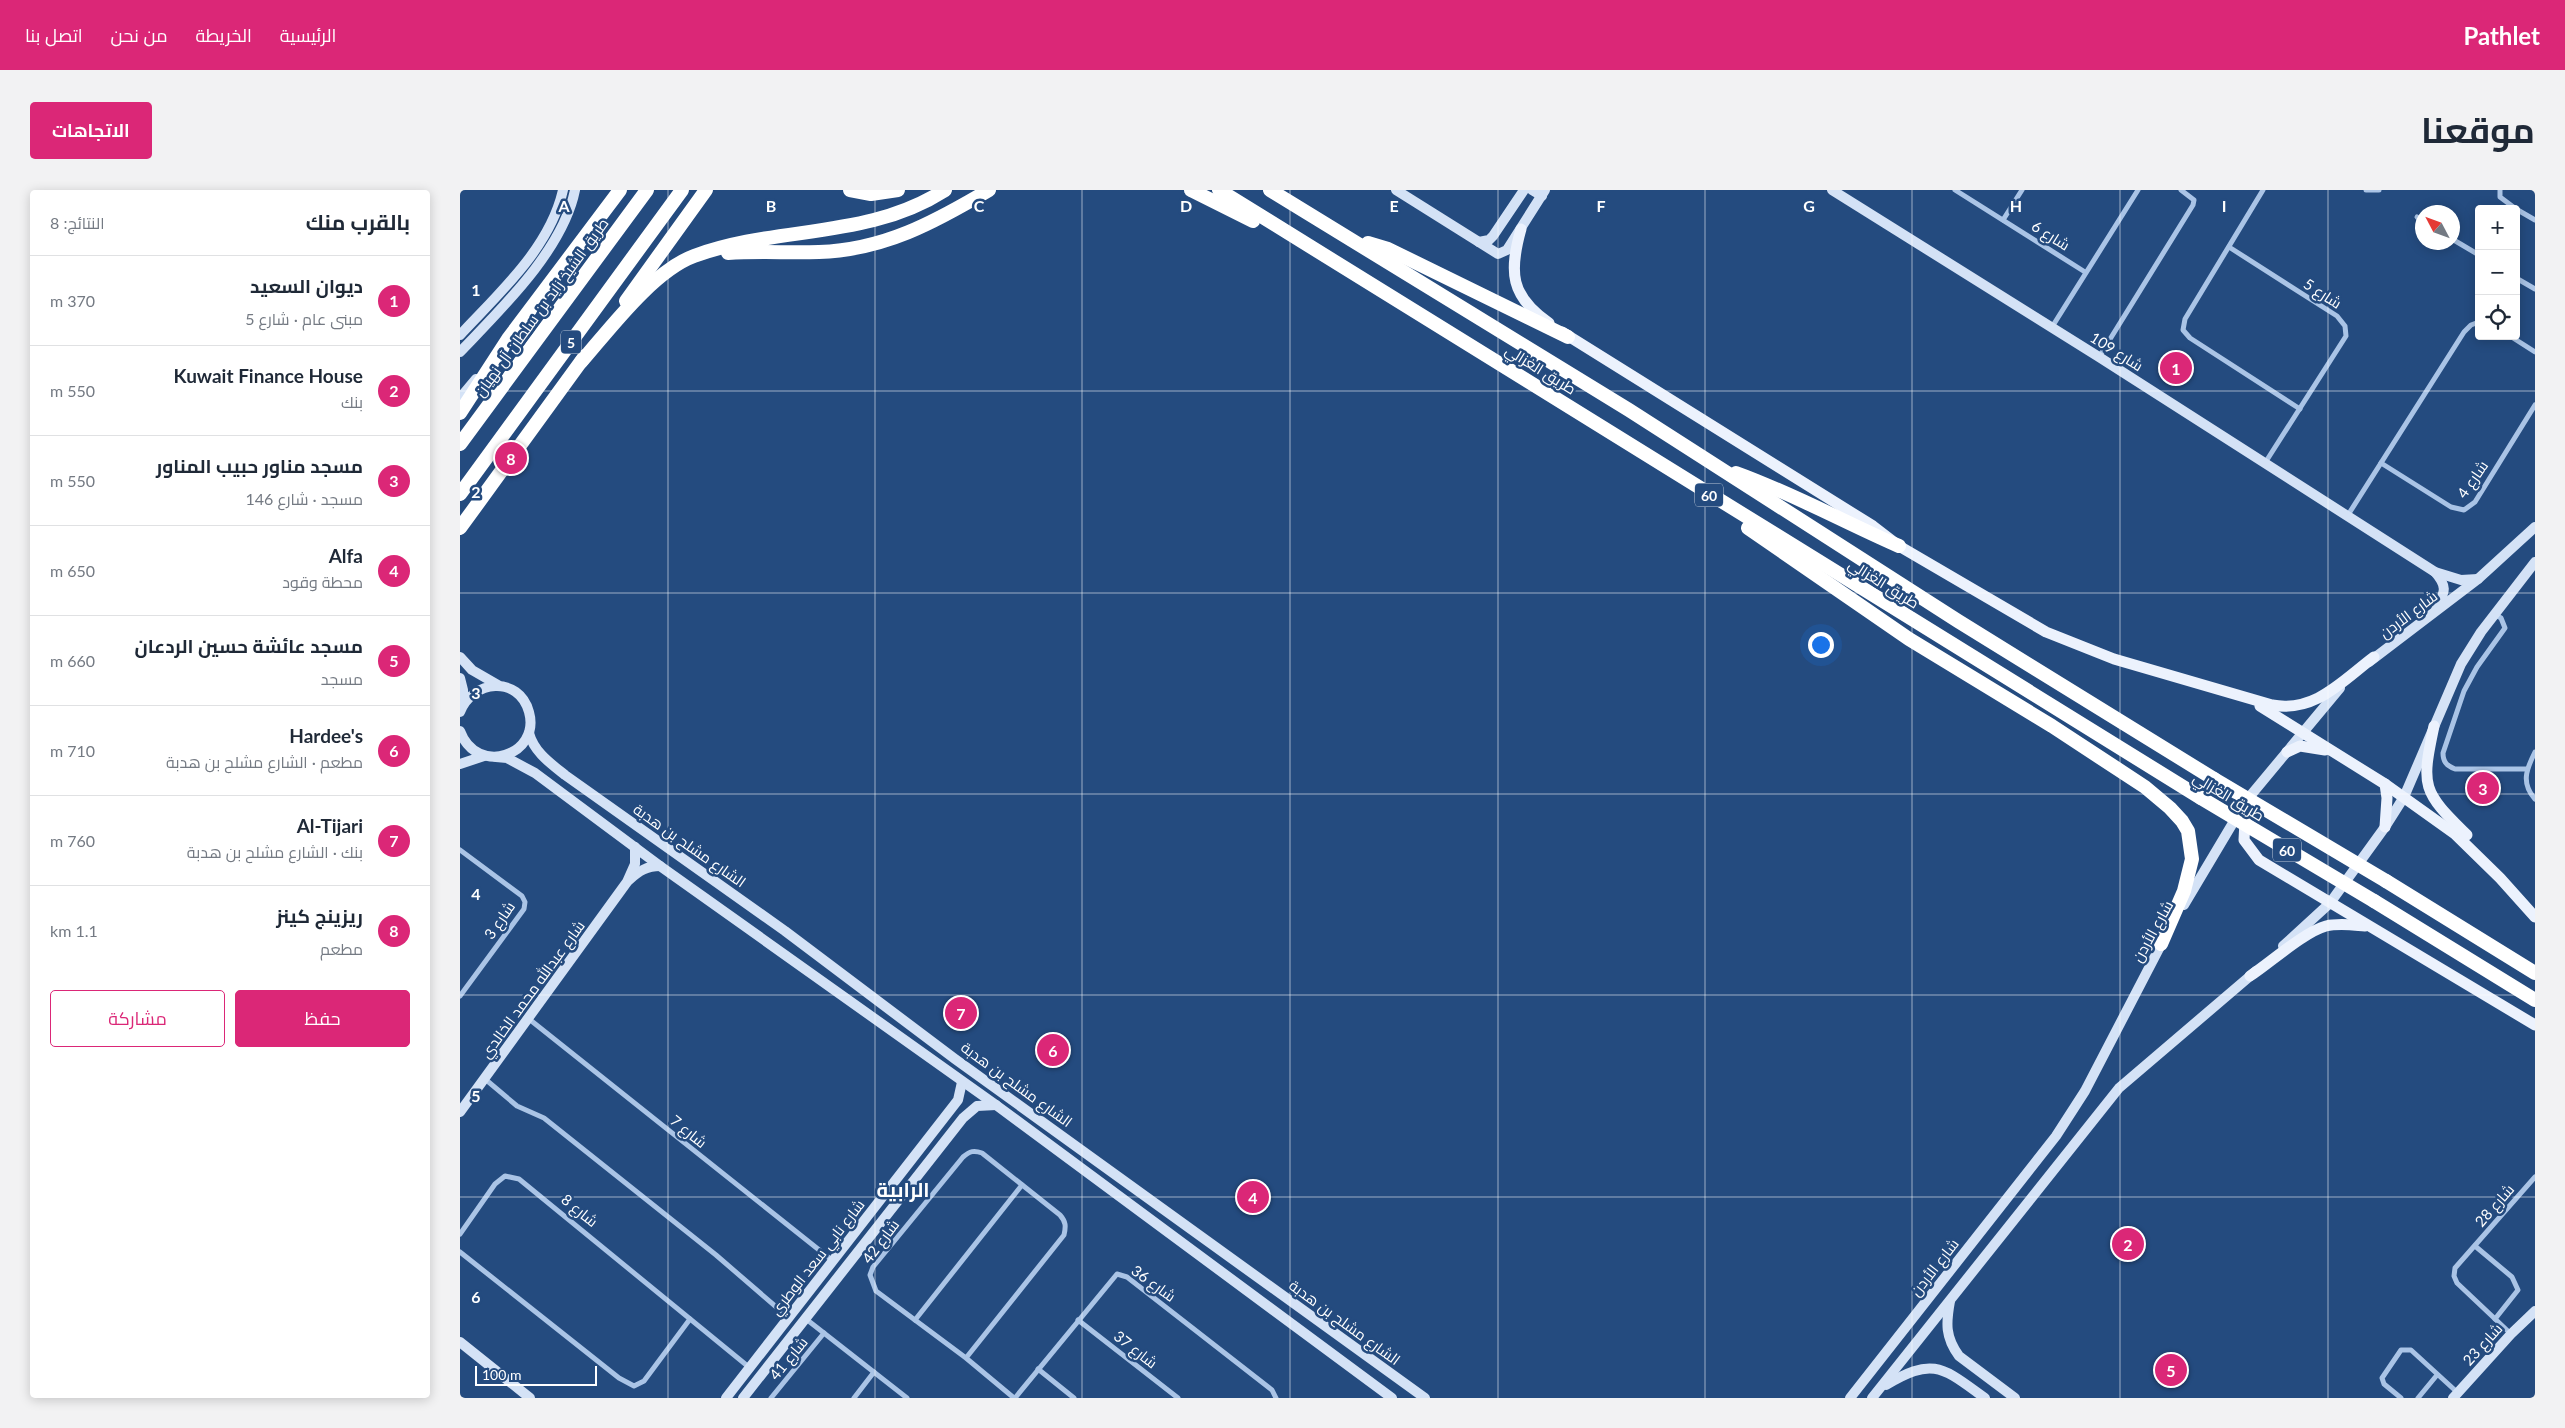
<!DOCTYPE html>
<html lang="ar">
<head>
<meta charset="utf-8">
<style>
	:root { --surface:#fff; --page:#f2f2f3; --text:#1f2937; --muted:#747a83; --line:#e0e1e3; --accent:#db2777 }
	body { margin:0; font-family:Lato,Cairo,sans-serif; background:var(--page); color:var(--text); direction:rtl }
	.controls { position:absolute; right:15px; top:15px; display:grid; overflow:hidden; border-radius:5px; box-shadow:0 2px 12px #0003 }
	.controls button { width:45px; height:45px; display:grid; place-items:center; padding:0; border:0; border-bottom:1px solid var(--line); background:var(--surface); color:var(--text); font:25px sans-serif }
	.compass { position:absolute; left:1955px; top:15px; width:45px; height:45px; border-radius:50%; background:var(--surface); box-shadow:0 2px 12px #0003; rotate:311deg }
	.scale { position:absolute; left:15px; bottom:12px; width:122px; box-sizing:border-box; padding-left:5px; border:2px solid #fff; border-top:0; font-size:14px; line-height:18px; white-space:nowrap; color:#fff; -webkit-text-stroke:4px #244b7f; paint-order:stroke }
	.you { position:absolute; left:1360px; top:454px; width:18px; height:18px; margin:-12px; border:4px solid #fff; border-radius:50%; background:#1a73e8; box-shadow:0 0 0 8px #1a73e833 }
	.badge { display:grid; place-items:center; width:32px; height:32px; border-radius:50%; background:var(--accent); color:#fff; font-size:16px; font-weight:700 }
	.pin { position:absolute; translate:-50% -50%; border:2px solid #fff; box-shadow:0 1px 5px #0006 }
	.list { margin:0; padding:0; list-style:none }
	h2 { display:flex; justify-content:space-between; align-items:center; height:65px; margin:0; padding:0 20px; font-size:21px }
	h2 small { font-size:16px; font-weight:400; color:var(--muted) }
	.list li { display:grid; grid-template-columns:32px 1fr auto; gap:15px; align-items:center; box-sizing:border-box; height:90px; padding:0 20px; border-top:1px solid var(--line) }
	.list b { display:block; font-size:19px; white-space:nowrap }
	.list p { margin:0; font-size:16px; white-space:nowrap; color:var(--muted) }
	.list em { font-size:16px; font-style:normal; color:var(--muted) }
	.actions { display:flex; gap:10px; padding:15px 20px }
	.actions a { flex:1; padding:11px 0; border:1px solid var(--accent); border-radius:5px; text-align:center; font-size:18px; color:var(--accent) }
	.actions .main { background:var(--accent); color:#fff }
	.icon { flex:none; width:28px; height:28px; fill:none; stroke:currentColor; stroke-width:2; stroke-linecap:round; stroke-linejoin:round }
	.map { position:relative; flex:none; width:2075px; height:1208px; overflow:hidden; direction:ltr; border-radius:5px }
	header { display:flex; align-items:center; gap:30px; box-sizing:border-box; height:70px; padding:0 25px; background:var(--accent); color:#fff }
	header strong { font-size:24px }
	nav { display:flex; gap:28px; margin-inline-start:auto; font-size:18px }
	.intro { display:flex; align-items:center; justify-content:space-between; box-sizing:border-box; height:120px; padding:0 30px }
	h1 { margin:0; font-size:35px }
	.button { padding:12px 22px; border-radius:5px; background:var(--accent); color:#fff; font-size:18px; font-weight:700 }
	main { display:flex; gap:30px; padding:0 30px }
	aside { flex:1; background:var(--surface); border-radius:5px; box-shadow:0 2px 12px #0003 }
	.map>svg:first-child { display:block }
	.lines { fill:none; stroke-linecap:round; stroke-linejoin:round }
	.street { stroke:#aac4e6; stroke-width:5 }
	.secondary { stroke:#d4e2f6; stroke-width:10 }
	.primary { stroke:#ecf2fd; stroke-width:11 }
	.highway { stroke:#fff; stroke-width:14 }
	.highway-bridge { stroke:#fff; stroke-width:14 }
	.grid { fill:none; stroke:#fff; stroke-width:1; stroke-opacity:0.55 }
	.labels { text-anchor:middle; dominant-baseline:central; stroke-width:5; stroke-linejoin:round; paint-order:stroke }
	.shield { fill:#244b7f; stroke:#bdc9d9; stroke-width:1 }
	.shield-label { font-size:14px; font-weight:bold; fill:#fff }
	.street-label { font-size:15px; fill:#fff; stroke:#244b7f }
	.district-label { font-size:20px; font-weight:bold; fill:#fff; stroke:#244b7f }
	.grid-label { font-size:16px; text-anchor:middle; font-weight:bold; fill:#fff; stroke:#244b7f; stroke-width:5; stroke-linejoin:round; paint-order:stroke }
</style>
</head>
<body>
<header>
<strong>Pathlet</strong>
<nav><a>الرئيسية</a><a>الخريطة</a><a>من نحن</a><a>اتصل بنا</a></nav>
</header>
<div class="intro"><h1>موقعنا</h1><a class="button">الاتجاهات</a></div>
<main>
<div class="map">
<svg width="2075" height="1208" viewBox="0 0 2075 1208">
	<rect width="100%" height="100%" fill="#244b7f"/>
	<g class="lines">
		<g class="street">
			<path d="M1495 0 1625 82"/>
			<path d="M1803 0 1725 129 1723 140 1730 148 1840 219"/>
			<path d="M1906 0H1919"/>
			<path d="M2040 0V7L2056 19"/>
			<path d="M2056 19 2075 30"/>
			<path d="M1957 27 1962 31"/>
			<path d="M1543 30 1562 0"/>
			<path d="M1992 49 2019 65"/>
			<path d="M1769 57 1877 126 1885 136 1886 146 1805 273"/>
			<path d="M2056 88 2075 99"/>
			<path d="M1592 137 1678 0"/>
			<path d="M2050 146 2075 162"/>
			<path d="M1639 167 1733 15 1734 10 1721 0"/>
			<path d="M1921 273 1991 317 2004 320 2015 312 2075 215"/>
			<path d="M1888 325 2004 142 2011 135 2019 132"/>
			<path d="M2034 424 2041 428 2045 438 2017 477 2004 501 1983 563C1983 572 1987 576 1995 579H2067"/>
			<path d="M2075 562C2066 580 2061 593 2075 609"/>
			<path d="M0 660 62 706 65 712 64 719 0 806"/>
			<path d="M69 829 373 1071"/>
			<path d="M25 889 57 916 84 928 256 1065 329 1128"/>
			<path d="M0 1044 35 994 45 986 59 989 290 1178"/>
			<path d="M2015 1056 2052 1087 2058 1100 2035 1129"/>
			<path d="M0 1062 159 1188 174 1196 184 1191 230 1129"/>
			<path d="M346 1129 447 1208"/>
			<path d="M455 1130 562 995"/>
			<path d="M618 1130 718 1208"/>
			<path d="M2051 1144 1997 1093 1994 1086 1995 1078 2075 987"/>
			<path d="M506 1168 604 1045C606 1036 606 1032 600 1025L522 963C514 960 510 961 503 967L413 1077 410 1085 416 1101 506 1168 554 1208"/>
			<path d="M578 1179 614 1208"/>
			<path d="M311 1208 364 1143"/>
			<path d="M394 1208 414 1182"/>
			<path d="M555 1208 657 1084 667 1087 812 1200 816 1208"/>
			<path d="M1941 1208 1924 1194 1922 1188 1941 1160H1951L1998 1203"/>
			<path d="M1958 1208 1977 1185"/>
		</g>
		<g class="secondary">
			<path d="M936 0 1038 64 1047 60 1085 0"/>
			<path d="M1072 0 1082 6"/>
			<path d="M1372 0 1639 167 1975 382 2001 390 2018 389"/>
			<path d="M1019 52 1029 50 1033 46 1064 0"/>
			<path d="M0 145C39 103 90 58 103 0"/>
			<path d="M0 162C41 119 103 60 115 0"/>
			<path d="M0 208 16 189"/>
			<path d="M1975 382C1989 398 1984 403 1976 420"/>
			<path d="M0 467 12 480 38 495"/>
			<path d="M1909 472 2018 389 2075 337"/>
			<path d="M0 488 3 500V513"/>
			<path d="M0 522C12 490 59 485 69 522 81 565 17 587 0 541"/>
			<path d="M69 543C74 562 90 573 105 585L325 741 495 869 965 1208"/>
			<path d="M36 567 47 568 75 583 200 676 536 915 932 1208"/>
			<path d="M0 574 24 566"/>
			<path d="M169 690C179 681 187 676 200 676"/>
			<path d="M1724 715 1786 611 1880 498"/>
			<path d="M1823 756 1870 713 1925 637 1944 607 2001 474 2021 442 2075 372"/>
			<path d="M0 922 167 692 175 674V657"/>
			<path d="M1490 1111C1486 1133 1485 1147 1499 1166L1555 1208"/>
			<path d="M0 1152 70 1208"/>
			<path d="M1426 1195C1474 1166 1483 1178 1525 1208"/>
			<path d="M266 1208 498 910 502 892"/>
			<path d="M283 1208 503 928 517 916 536 915"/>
			<path d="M1390 1208 1596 946 1625 901 1704 749"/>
			<path d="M1412 1208 1659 898 1796 781"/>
			<path d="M1993 1208 2051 1144 2075 1121"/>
		</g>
		<g class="primary">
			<path d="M1061 39C1049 82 1050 106 1089 133"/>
			<path d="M1102 142 1413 336 1439 356 1586 442 1654 469 1812 515C1855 523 1882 491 1914 467"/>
			<path d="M1800 516 1925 594 1995 644 2040 688 2075 727"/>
			<path d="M1974 536C1961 597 1962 601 2007 645"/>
			<path d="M1827 562 1840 556 1865 560"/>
			<path d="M1786 611 1784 650 1799 670 2075 835"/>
			<path d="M1925 637 1927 608 1925 594"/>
			<path d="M1790 786C1810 773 1844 742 1866 736 1879 733 1892 735 1905 736"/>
		</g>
		<g class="highway">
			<path d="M390 0 411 4 438 0"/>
			<path d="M731 0 793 31"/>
			<path d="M759 0 1741 608"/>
			<path d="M810 0 1169 220 1498 431 1754 589"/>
			<path d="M908 53 928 59 1108 147"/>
			<path d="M268 63C299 61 329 63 359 62 424 60 475 32 529 0"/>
			<path d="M166 111 246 0"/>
			<path d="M121 172C149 140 193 81 234 66 318 35 407 50 485 0"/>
			<path d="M0 223 48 149 160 0"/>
			<path d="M0 254 187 0"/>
			<path d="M1276 283C1332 303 1384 332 1439 356"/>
			<path d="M0 304 222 0"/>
			<path d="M0 338 125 166"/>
			<path d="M1288 338 1449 449 1592 536 1685 597 1710 618 1722 631 1728 641 1732 669 1724 701 1701 754"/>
			<path d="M1926 691 2075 783"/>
			<path d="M1914 711 2075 810"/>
		</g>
		<g class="highway-bridge">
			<path d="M1754 589 1926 691"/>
			<path d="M1741 608 1914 711"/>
		</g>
	</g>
	<path class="grid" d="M208 0V1208M415 0V1208M622 0V1208M830 0V1208M1038 0V1208M1245 0V1208M1452 0V1208M1660 0V1208M1868 0V1208M0 201H2075M0 403H2075M0 604H2075M0 805H2075M0 1007H2075"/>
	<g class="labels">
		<g class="shield">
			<rect x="101" y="140.5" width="20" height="23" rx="4"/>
			<rect x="1235" y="293.5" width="28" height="23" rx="4"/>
			<rect x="1813" y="648.5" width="28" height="23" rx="4"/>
		</g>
		<g class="shield-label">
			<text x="111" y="152">5</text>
			<text x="1249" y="305">60</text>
			<text x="1827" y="660">60</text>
		</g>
		<g class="street-label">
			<text transform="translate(1591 45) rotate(32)">شارع 6</text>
			<text transform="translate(1863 103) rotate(33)">شارع 5</text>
			<text transform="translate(81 117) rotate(-54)">طريق الشيخ زايد بن سلطان آل نهيان</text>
			<text transform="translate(1657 161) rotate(32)">شارع 109</text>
			<text transform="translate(1081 179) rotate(32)">طريق الغزالي</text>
			<text transform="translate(2012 289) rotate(-55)">شارع 4</text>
			<text transform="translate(1424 393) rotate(32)">طريق الغزالي</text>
			<text transform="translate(1948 424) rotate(-37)">شارع الأردن</text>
			<text transform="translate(1769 606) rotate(31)">طريق الغزالي</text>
			<text transform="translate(230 655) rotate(35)">الشارع مشلح بن هدبة</text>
			<text transform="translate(39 730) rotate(-56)">شارع 3</text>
			<text transform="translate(1692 741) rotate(-61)">شارع الأردن</text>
			<text transform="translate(72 799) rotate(-54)">شارع عبدالله محمد الخالدي</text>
			<text transform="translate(557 894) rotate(36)">الشارع مشلح بن هدبة</text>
			<text transform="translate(229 941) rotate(39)">شارع 7</text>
			<text transform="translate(2034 1015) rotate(-49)">شارع 28</text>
			<text transform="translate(120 1020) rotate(39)">شارع 8</text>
			<text transform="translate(420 1051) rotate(-53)">شارع 42</text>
			<text transform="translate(357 1067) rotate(-52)">شارع نابي سعد الوطري</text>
			<text transform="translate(1474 1077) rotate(-52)">شارع الأردن</text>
			<text transform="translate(694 1093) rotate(36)">شارع 36</text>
			<text transform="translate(885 1132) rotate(36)">الشارع مشلح بن هدبة</text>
			<text transform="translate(2022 1154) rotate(-48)">شارع 23</text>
			<text transform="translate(676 1159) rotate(38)">شارع 37</text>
			<text transform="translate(328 1168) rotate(-51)">شارع 41</text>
		</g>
		<g class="district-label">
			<text x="443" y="999">الرابية</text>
		</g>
	</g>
	<g class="grid-label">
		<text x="104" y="22">A</text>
		<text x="311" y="22">B</text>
		<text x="519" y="22">C</text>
		<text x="726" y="22">D</text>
		<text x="934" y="22">E</text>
		<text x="1141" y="22">F</text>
		<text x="1349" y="22">G</text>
		<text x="1556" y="22">H</text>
		<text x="1764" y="22">I</text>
		<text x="16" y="106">1</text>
		<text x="16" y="308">2</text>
		<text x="16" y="509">3</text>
		<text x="16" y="710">4</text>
		<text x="16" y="912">5</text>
		<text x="16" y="1113">6</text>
	</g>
</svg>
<div class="controls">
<button>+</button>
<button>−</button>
<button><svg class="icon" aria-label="locate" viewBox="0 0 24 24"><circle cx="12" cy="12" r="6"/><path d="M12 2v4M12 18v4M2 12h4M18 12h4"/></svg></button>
</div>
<svg class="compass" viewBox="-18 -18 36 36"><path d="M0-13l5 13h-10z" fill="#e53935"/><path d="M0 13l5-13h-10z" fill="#747a83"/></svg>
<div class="scale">100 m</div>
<div class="you"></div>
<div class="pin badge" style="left:1716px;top:178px">1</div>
<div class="pin badge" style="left:1668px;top:1054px">2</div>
<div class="pin badge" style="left:2023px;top:598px">3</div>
<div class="pin badge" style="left:793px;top:1007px">4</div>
<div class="pin badge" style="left:1711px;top:1180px">5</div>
<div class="pin badge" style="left:593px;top:860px">6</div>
<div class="pin badge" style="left:501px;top:823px">7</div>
<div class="pin badge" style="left:51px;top:268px">8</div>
</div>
<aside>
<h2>بالقرب منك<small>النتائج: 8</small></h2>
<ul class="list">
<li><span class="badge">1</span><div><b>ديوان السعيد</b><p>مبنى عام · شارع 5</p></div><em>370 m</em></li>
<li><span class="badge">2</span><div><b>Kuwait Finance House</b><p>بنك</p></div><em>550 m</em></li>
<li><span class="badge">3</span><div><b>مسجد مناور حبيب المناور</b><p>مسجد · شارع 146</p></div><em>550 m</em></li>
<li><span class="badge">4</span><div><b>Alfa</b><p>محطة وقود</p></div><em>650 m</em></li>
<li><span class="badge">5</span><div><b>مسجد عائشة حسين الردعان</b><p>مسجد</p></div><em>660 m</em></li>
<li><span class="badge">6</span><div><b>Hardee's</b><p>مطعم · الشارع مشلح بن هدبة</p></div><em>710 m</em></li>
<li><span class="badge">7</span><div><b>Al-Tijari</b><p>بنك · الشارع مشلح بن هدبة</p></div><em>760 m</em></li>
<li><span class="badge">8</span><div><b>ريزينج كينز</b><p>مطعم</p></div><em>1.1 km</em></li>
</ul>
<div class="actions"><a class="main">حفظ</a><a>مشاركة</a></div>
</aside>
</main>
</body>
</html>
